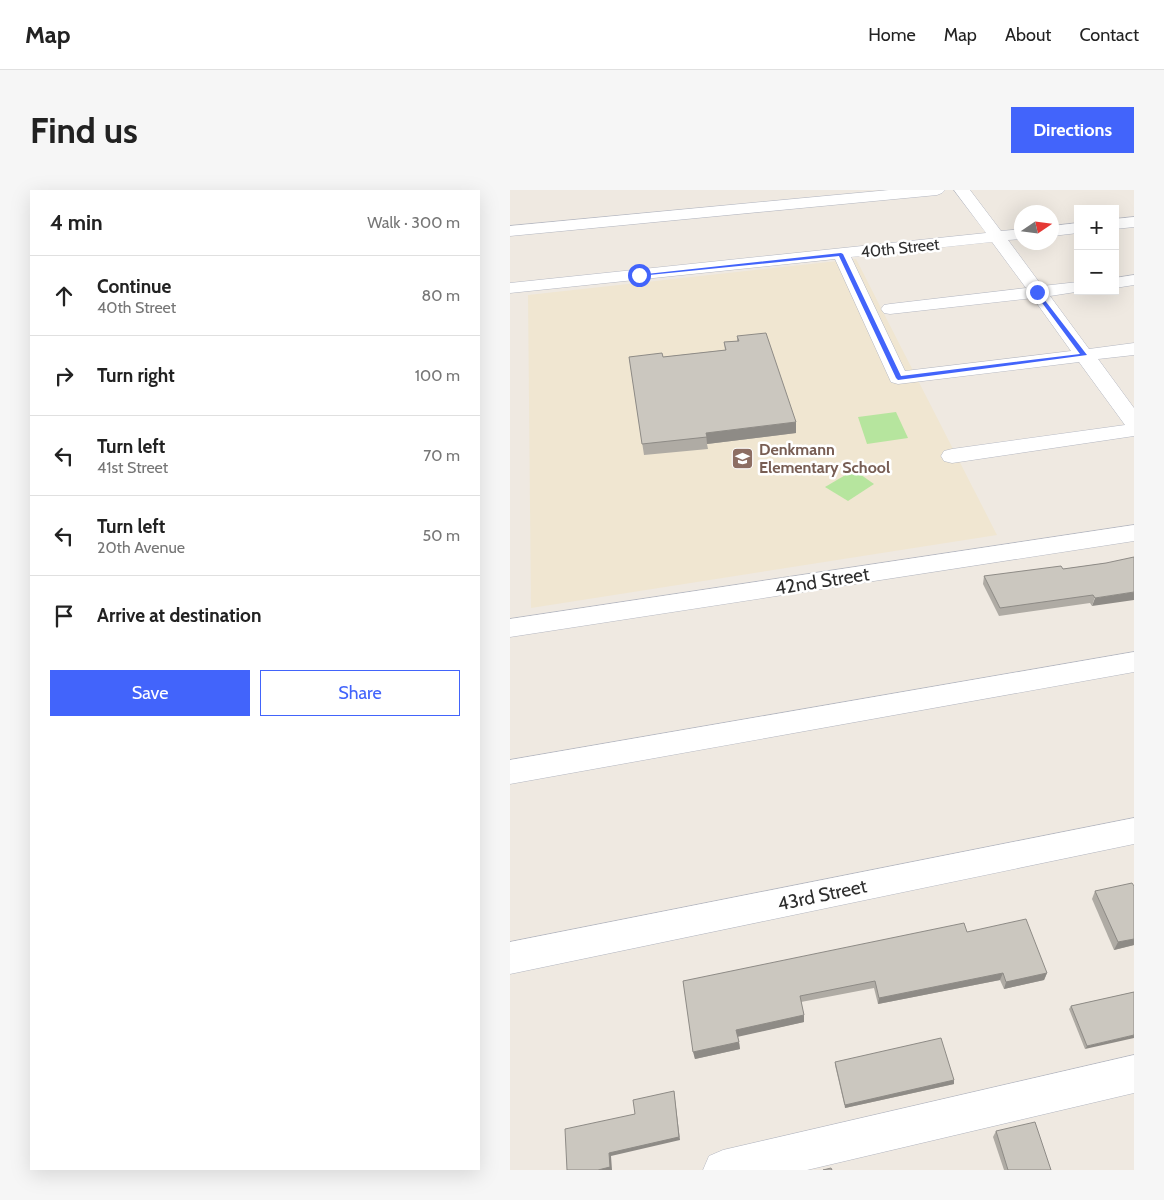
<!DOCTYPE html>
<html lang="en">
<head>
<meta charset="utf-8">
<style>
	:root { --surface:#fff; --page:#f6f6f6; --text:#222; --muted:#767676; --line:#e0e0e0; --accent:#4264fb }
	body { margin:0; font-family:Cabin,sans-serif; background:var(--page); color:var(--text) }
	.controls { position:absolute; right:15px; top:15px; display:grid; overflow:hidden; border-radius:0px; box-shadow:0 5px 20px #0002 }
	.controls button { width:45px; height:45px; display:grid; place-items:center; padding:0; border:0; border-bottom:1px solid var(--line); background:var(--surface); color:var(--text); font:25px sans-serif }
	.compass { position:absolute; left:504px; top:15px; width:45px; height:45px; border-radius:50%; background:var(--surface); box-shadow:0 5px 20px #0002; rotate:77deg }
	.stop { position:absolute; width:15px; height:15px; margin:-11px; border:4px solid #4264fb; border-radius:50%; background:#fff }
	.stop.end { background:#4264fb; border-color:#fff; box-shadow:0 1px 5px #0008 }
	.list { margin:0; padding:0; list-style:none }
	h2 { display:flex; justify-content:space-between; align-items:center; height:65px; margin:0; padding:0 20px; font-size:21px }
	h2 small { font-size:16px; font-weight:400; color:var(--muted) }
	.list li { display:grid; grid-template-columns:32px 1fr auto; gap:15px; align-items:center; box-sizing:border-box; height:80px; padding:0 20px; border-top:1px solid var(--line) }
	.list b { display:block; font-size:19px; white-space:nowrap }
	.list p { margin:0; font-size:16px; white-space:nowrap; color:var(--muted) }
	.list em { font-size:16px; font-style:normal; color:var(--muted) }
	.actions { display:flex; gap:10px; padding:15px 20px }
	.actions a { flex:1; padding:11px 0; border:1px solid var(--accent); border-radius:0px; text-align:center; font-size:18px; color:var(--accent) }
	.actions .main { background:var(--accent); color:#fff }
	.icon { flex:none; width:28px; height:28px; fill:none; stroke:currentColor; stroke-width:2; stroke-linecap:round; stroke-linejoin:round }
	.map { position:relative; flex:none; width:624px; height:980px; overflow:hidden; border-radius:0px }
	header { display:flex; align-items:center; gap:30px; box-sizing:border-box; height:70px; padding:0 25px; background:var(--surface); border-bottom:1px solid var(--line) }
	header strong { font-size:24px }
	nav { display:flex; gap:28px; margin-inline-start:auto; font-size:18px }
	.intro { display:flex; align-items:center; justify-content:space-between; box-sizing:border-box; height:120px; padding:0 30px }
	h1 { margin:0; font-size:35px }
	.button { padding:12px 22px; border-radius:0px; background:var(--accent); color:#fff; font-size:18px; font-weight:700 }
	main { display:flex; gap:30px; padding:0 30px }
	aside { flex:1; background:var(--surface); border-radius:0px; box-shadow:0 5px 20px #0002 }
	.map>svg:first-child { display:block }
	.education { fill:#f0e6d1 }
	.green { fill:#b6e59e }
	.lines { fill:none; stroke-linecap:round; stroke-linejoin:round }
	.minor-casing { stroke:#b4b7c1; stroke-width:1 }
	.minor { fill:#fff; fill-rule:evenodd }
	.wall { fill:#afaba4 }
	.shaded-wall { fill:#8e8b86 }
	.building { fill:#cbc7bf; stroke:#8e8b86 }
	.route { fill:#4264fb }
	.labels { text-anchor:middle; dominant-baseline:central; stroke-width:5; stroke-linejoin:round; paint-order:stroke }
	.far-street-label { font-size:16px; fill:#2e2e2e; stroke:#fff }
	.far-education-label { font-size:16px; font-weight:bold; fill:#785e54; stroke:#fff; text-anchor:start }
	.street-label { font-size:19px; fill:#2e2e2e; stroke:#fff }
</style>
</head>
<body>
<header>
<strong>Map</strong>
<nav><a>Home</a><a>Map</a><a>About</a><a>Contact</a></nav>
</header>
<div class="intro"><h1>Find us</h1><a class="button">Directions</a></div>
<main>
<aside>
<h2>4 min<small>Walk · 300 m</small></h2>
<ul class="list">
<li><svg class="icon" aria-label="ahead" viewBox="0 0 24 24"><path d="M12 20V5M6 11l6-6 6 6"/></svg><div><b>Continue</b><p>40th Street</p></div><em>80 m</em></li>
<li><svg class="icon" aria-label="right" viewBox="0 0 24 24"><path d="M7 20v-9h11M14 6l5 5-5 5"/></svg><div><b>Turn right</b></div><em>100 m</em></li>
<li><svg class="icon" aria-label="left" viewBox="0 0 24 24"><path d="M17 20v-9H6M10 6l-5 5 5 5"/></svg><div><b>Turn left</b><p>41st Street</p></div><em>70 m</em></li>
<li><svg class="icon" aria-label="left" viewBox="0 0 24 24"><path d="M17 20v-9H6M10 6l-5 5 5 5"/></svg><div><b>Turn left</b><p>20th Avenue</p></div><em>50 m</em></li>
<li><svg class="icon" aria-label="arrive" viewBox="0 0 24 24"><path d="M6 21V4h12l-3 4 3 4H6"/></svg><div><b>Arrive at destination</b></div></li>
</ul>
<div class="actions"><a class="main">Save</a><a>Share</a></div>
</aside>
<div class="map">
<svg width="624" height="980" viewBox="0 0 624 980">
	<rect width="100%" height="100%" fill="#efe9e1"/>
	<path class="education" d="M346 69 487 345 21 418 18 105Z"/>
	<g class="green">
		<path d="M386 222 398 248 357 254 348 227Z"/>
		<path d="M344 280 364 294 338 311 315 297Z"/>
	</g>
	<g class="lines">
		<defs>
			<g id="minor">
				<path d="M379 0H435L432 3 427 5 0 46V36Z"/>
				<path d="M444 0H460L491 41 512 39V49L498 50 532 96 568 92V101H572L540 106 579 159 624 153V165L588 169 624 218V246L442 273 434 271 431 266 434 261 442 259 615 235 569 172 388 194 381 192 325 69 0 103V93L476 43ZM482 52 516 98 380 114 374 115 371 119 374 123 380 124 523 108 561 161 395 181 341 67Z"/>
				<path d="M624 27V37L605 39V29Z"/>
				<path d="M568 33V43L542 46V36Z"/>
				<path d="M624 85V95L605 98V88Z"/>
				<path d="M624 335V351L0 447V429Z"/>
				<path d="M624 462V482L0 594V570Z"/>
				<path d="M624 628V654L0 784V752Z"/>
				<path d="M624 865V903L297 980H193L199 966 213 960Z"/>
			</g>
		</defs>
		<use href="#minor" class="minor-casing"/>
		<use href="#minor" class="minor"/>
	</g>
	<g class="wall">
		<path d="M227 146 286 232V243L197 254 198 259 134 265 119 167H153L215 160 214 152 227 151Z"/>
		<path d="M596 373 582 416 580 413 489 426 473 394 474 386 553 379Z"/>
		<path d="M624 696V755L604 760 582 709 585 701Z"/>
		<path d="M457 742 537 783 534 790 494 799 490 790 368 814 364 798 291 812 294 825V832L228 846 230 859 185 869 173 791Z"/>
		<path d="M624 802 575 859 559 819 561 816Z"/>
		<path d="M325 872 444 890V894L335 918 325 875Z"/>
		<path d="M486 941 541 980H494L483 947Z"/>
	</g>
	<g class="shaded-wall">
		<path d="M286 232V243L197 254 196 243Z"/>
		<path d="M624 402V410L582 416 585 408Z"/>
		<path d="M624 749V755L604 760 608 752Z"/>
		<path d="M493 783 490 790 368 814 369 808Z"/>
		<path d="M537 783 534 790 494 799 496 792Z"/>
		<path d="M294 825V832L227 847 226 840Z"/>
		<path d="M624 845V848L575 859 577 856Z"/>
		<path d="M229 852 230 859 185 869 183 862Z"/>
		<path d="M444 890V894L335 918V915Z"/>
		<path d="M164 901 170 950 101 966 102 980H88L99 963Z"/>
	</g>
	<g class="building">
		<path d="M256 143 286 232 196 243 197 247 132 254 119 167 152 163 153 167 216 160 214 152 229 151 227 146Z"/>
		<path d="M624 367V402L585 408 583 405 490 418 474 386 551 376 553 379 596 373Z"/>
		<path d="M622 693 624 696V749L608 752 585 701Z"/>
		<path d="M516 729 537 783 496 792 493 783 369 808 365 791 290 806 294 825 226 840 229 852 183 862 173 791 454 733 457 742Z"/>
		<path d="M624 802V845L577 856 561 816Z"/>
		<path d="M431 848 444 890 335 915 325 872Z"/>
		<path d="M164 901 169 947 99 963 100 977 88 980H57L55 939 125 924 123 910Z"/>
		<path d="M525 932 541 980H498L486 941Z"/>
		<path d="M321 978 322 980H313Z"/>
	</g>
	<path class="route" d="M331 63 333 64 391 186 570 164 524 102 527 100 577 165 388 190 386 188 329 66 129 86 127 85Z"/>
	<defs>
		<symbol id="school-square" viewBox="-11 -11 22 22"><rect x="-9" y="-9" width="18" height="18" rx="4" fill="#8d6e63" stroke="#fff"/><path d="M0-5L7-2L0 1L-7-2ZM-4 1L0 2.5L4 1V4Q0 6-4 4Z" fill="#fff"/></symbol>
	</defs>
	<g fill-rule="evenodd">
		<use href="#school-square" x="220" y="256" width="25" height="25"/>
	</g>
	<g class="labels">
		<g class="far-street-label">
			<text transform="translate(390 58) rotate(-6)">40th Street</text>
		</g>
		<g class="far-education-label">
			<text x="249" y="259">Denkmann<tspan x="249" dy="18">Elementary School</tspan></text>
		</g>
		<g class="street-label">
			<text transform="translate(312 391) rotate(-9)">42nd Street</text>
			<text transform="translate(312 705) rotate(-12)">43rd Street</text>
		</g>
	</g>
</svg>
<div class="controls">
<button>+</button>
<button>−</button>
</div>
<svg class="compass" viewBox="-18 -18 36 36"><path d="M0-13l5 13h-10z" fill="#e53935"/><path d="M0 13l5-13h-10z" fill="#767676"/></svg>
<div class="stop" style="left:129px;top:85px"></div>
<div class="stop end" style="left:527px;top:102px"></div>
</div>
</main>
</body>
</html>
